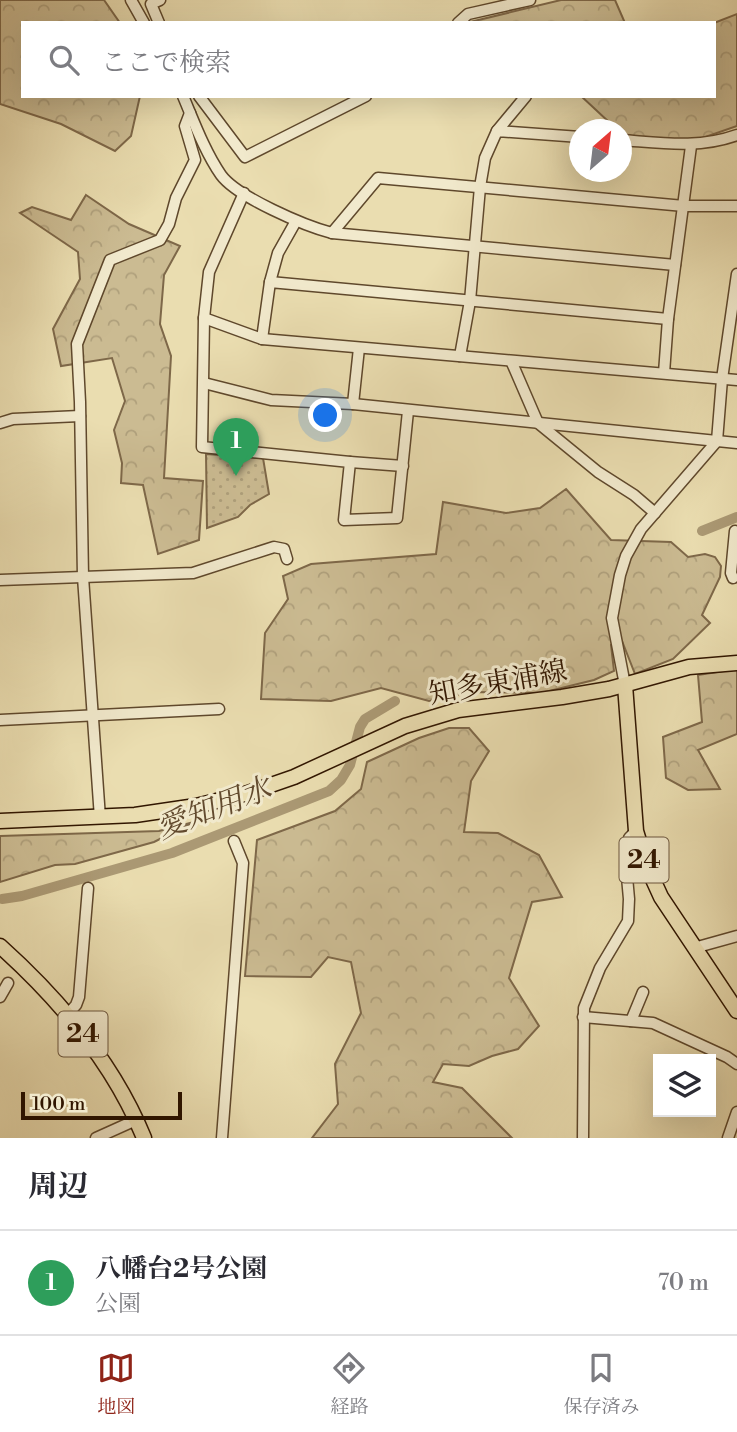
<!DOCTYPE html>
<html lang="ja">
<head>
<meta charset="utf-8">
<style>
	:root { --surface:#fff; --page:#f7f7f7; --text:#2b2b33; --muted:#7c7c81; --line:#e1e1e2; --accent:#8f2418 }
	body { margin:0; font-family:"Libre Bodoni","Noto Serif JP",serif; background:var(--page); color:var(--text) }
	.controls { position:absolute; right:21px; bottom:21px; display:grid; overflow:hidden; border-radius:0px; box-shadow:0 7px 28px #0002 }
	.controls button { width:63px; height:63px; display:grid; place-items:center; padding:0; border:0; border-bottom:2px solid var(--line); background:var(--surface); color:var(--text); font:35px sans-serif }
	.compass { position:absolute; left:569px; top:119px; width:63px; height:63px; border-radius:50%; background:var(--surface); box-shadow:0 7px 28px #0002; rotate:28deg }
	.scale { position:absolute; left:21px; bottom:18px; width:161px; box-sizing:border-box; padding-left:7px; border:4px solid #311600; border-top:0; font-size:19px; line-height:24px; white-space:nowrap; color:#311600; -webkit-text-stroke:5px #f1e9cc; paint-order:stroke }
	.you { position:absolute; left:326px; top:416px; width:24px; height:24px; margin:-18px; border:5px solid #fff; border-radius:50%; background:#1a73e8; box-shadow:0 0 0 10px #1a73e833 }
	.badge { display:grid; place-items:center; width:46px; height:46px; border-radius:50%; background:var(--accent); color:#fff; font-size:23px; font-weight:700 }
	.pin { position:absolute; translate:-50% -58px; filter:drop-shadow(0 2px 4px #0008) }
	.pin::after { content:''; position:absolute; top:37px; width:24px; height:21px; background:inherit; clip-path:polygon(0 0,100% 0,50% 100%) }
	.list { margin:0; padding:0; list-style:none }
	h2 { display:flex; justify-content:space-between; align-items:center; height:91px; margin:0; padding:0 28px; font-size:30px }
	h2 small { font-size:23px; font-weight:400; color:var(--muted) }
	.list li { display:grid; grid-template-columns:46px 1fr auto; gap:21px; align-items:center; box-sizing:border-box; height:105px; padding:0 28px; border-top:2px solid var(--line) }
	.list b { display:block; font-size:26px; white-space:nowrap }
	.list p { margin:0; font-size:23px; white-space:nowrap; color:var(--muted) }
	.list em { font-size:23px; font-style:normal; color:var(--muted) }
	.icon { flex:none; width:38px; height:38px; fill:none; stroke:currentColor; stroke-width:2; stroke-linecap:round; stroke-linejoin:round }
	.map { position:relative; flex:none; width:737px; height:1138px; overflow:hidden }
	.search { position:absolute; background:var(--surface); box-shadow:0 7px 28px #0002; left:21px; right:21px; top:21px; height:77px; display:flex; align-items:center; gap:18px; box-sizing:border-box; padding:0 24px; border-radius:0px; color:var(--muted); font-size:26px }
	.sheet { height:196px; background:var(--surface) }
	nav { display:flex; justify-content:space-around; align-items:center; box-sizing:border-box; height:98px; border-top:2px solid var(--line); background:var(--surface); font-size:19px; color:var(--muted) }
	nav a { display:grid; justify-items:center; gap:4px }
	nav .on { color:var(--accent) }
	.map>svg:first-child { display:block }
	.green { fill:url(#green-dots); stroke:#7e6849; stroke-width:2 }
	.forest { fill:url(#forest-crowns); stroke:#7e6849; stroke-width:2 }
	.lines { fill:none; stroke-linecap:round; stroke-linejoin:round }
	.canal { stroke:#ab9974; stroke-width:10 }
	.minor-casing { stroke:#5f482c; stroke-width:13 }
	.major-casing { stroke:#311600; stroke-width:17 }
	.minor { stroke:#f1e9cc; stroke-width:10 }
	.major { stroke:#eaddb0; stroke-width:14 }
	.labels { text-anchor:middle; dominant-baseline:central; stroke-width:6; stroke-linejoin:round; paint-order:stroke }
	.shield { fill:#f1e9cc; stroke:#6b553d; stroke-width:2 }
	.shield-label { font-size:26px; font-weight:bold; fill:#311600 }
	.street-label { font-size:28px; fill:#311600; stroke:#f1e9cc }
	.water-label { font-size:30px; font-style:italic; fill:#624a2e; stroke:#f1e9cc }
</style>
</head>
<body>
<div class="map">
<svg width="737" height="1138" viewBox="0 0 737 1138">
	<defs>
		<pattern id="green-dots" width="8" height="8" patternUnits="userSpaceOnUse" patternTransform="scale(1.75)"><rect width="8" height="8" fill="#cbbb92"/><path d="M2 2h.1M6 6h.1" fill="none" stroke="#afa07c" stroke-width="1.8" stroke-linecap="round"/></pattern>
		<pattern id="forest-crowns" width="20" height="18" patternUnits="userSpaceOnUse" patternTransform="scale(1.75)"><rect width="20" height="18" fill="#cbbb92"/><path d="M2 6a3 3 0 1 1 6 0M12 15a3 3 0 1 1 6 0" fill="none" stroke="#afa07c"/></pattern>
	</defs>
	<rect width="100%" height="100%" fill="#eaddb0"/>
	<filter id="stains"><feTurbulence type="fractalNoise" baseFrequency=".00286" numOctaves="4"/><feColorMatrix values="0 0 0 0 .2 0 0 0 0 .09 0 0 0 0 .02 0 0 0 .5 -.17"/></filter>
	<radialGradient id="worn" r=".72"><stop offset=".6" stop-color="#630" stop-opacity="0"/><stop offset="1" stop-color="#630" stop-opacity=".3"/></radialGradient>
	<path class="green" d="M206 454 263 458 269 494 250 505 238 517 207 528Z"/>
	<g class="forest">
		<path d="M0 0H104L120 23H23V96H140L131 136 115 151 61 124 0 104Z"/>
		<path d="M561 0H615L625 23H466Z"/>
		<path d="M737 14V126L691 142 622 135V130L611 129 610 123 581 96H714V23Z"/>
		<path d="M86 195 129 224 180 246 164 275 160 324 171 356 164 478 203 481 199 540 158 554 143 485 121 483 122 463 114 430 125 401 112 358 61 366 53 329 80 279 78 252 20 213 32 207 71 220Z"/>
		<path d="M566 489 611 540 671 542 688 557 705 554 715 557 721 566 720 577 702 615 710 623 673 659 635 674 622 641 611 645 614 671 594 680 541 693 470 692 429 701 381 688 331 701 261 699 265 633 288 599 283 576 311 564 436 554 443 502 506 513 540 508Z"/>
		<path d="M737 669V734L698 750 720 789 688 790 666 778 663 737 702 722 698 675Z"/>
		<path d="M449 728H469L489 751 471 781 464 832 498 833 539 855 562 897 532 902 509 978 539 1026 518 1049 492 1056 469 1066 443 1064 433 1082 462 1088 512 1138H312L338 1104 335 1064 361 1013 351 962 328 957 311 977 245 976 257 840 335 811 361 789 367 762 419 738Z"/>
		<path d="M194 822 154 842 75 864 55 865 0 882V836L159 831Z"/>
	</g>
	<g class="lines">
		<g class="canal">
			<path d="M702 531 737 517"/>
			<path d="M2 899 22 896 172 853 329 791 341 780 350 765 360 727 365 719 395 701"/>
		</g>
		<defs>
			<g id="minor">
				<path d="M131 0 144 23"/>
				<path d="M159 23 151 4 160 0"/>
				<path d="M458 23 468 14 530 0"/>
				<path d="M183 96C194 122 205 152 221 175 237 197 305 226 332 233L675 265"/>
				<path d="M199 96 245 157 366 96"/>
				<path d="M497 131 526 96"/>
				<path d="M622 140C662 143 698 149 737 135"/>
				<path d="M244 193 209 272 204 318 202 447 350 462 344 520 397 518 408 411"/>
				<path d="M332 233 378 178 684 206H737"/>
				<path d="M270 282 278 253 296 221"/>
				<path d="M204 318 262 339 737 380"/>
				<path d="M262 339 270 282 668 319"/>
				<path d="M460 356 470 301 480 187 485 158 497 131 580 137"/>
				<path d="M512 363 538 423 598 472 634 495 655 513"/>
				<path d="M664 373 668 319 691 146"/>
				<path d="M204 383 271 400 353 404 737 443"/>
				<path d="M353 404 359 348"/>
				<path d="M0 423 13 419 80 416"/>
				<path d="M350 462 403 466"/>
				<path d="M733 578 731 573 735 531"/>
				<path d="M0 580 193 573 274 547 284 549 287 559"/>
				<path d="M625 685 612 618 620 575 626 556 641 529 717 441 722 379 737 274"/>
				<path d="M0 720 219 709"/>
				<path d="M100 818 83 577 80 402 77 344 110 260 160 240 169 224 176 198 195 160 185 126 190 113"/>
				<path d="M694 948 737 936"/>
				<path d="M0 997 8 983"/>
				<path d="M67 1015 76 1005 79 997 88 888"/>
				<path d="M583 1017 653 1023 727 1057 737 1064"/>
				<path d="M631 1021 643 992"/>
				<path d="M96 1138 136 1120"/>
				<path d="M222 1138 243 863 234 841"/>
				<path d="M583 1138 584 1008 600 968 628 921 629 899 627 877 629 838 636 831"/>
				<path d="M728 1138 737 1112"/>
			</g>
			<g id="major">
				<path d="M625 685 636 831 646 864 661 897 737 1011"/>
				<path d="M0 821 135 815 196 806 245 794 294 777 405 726 458 710 562 697 609 689 689 667 737 663"/>
				<path d="M0 946C59 999 114 1064 144 1138"/>
			</g>
		</defs>
		<use href="#minor" class="minor-casing"/>
		<use href="#major" class="major-casing"/>
		<use href="#minor" class="minor"/>
		<use href="#major" class="major"/>
	</g>
	<g class="labels">
		<g class="shield">
			<rect x="619.5" y="837.5" width="49" height="45" rx="5"/>
			<rect x="58.5" y="1011.5" width="49" height="45" rx="5"/>
		</g>
		<g class="shield-label">
			<text x="644" y="860">24</text>
			<text x="83" y="1034">24</text>
		</g>
		<g class="street-label">
			<text transform="translate(498 683) rotate(-10)">知多東浦線</text>
		</g>
		<g class="water-label">
			<text transform="translate(214 809) rotate(-21)">愛知用水</text>
		</g>
	</g>
	<rect width="100%" height="100%" filter="url(#stains)"/>
	<rect width="100%" height="100%" fill="url(#worn)"/>
</svg>
<div class="controls">
<button><svg class="icon" aria-label="layers" viewBox="0 0 24 24"><path d="M12 4l9 5-9 5-9-5zM3 14l9 5 9-5"/></svg></button>
</div>
<svg class="compass" viewBox="-18 -18 36 36"><path d="M0-13l5 13h-10z" fill="#e53935"/><path d="M0 13l5-13h-10z" fill="#7c7c81"/></svg>
<div class="scale">100 m</div>
<div class="you"></div>
<div class="pin badge" style="left:236px;top:476px;background:#2e9e5b">1</div>
<div class="search"><svg class="icon" aria-label="search" viewBox="0 0 24 24"><circle cx="10" cy="10" r="6"/><path d="M15 15l6 6"/></svg>ここで検索</div>
</div>
<section class="sheet">
<h2>周辺<small></small></h2>
<ul class="list">
<li><span class="badge" style="background:#2e9e5b">1</span><div><b>八幡台2号公園</b><p>公園</p></div><em>70 m</em></li>
</ul>
</section>
<nav>
<a class="on"><svg class="icon" aria-label="map" viewBox="0 0 24 24"><path d="M3 6l6-2 6 2 6-2v14l-6 2-6-2-6 2zM9 4v14M15 6v14"/></svg>地図</a>
<a><svg class="icon" aria-label="directions" viewBox="0 0 24 24"><path d="M12 3l9 9-9 9-9-9zM9 14v-3h6M13 9l2 2-2 2"/></svg>経路</a>
<a><svg class="icon" aria-label="saved" viewBox="0 0 24 24"><path d="M7 4h10v16l-5-4-5 4z"/></svg>保存済み</a>
</nav>
</body>
</html>
